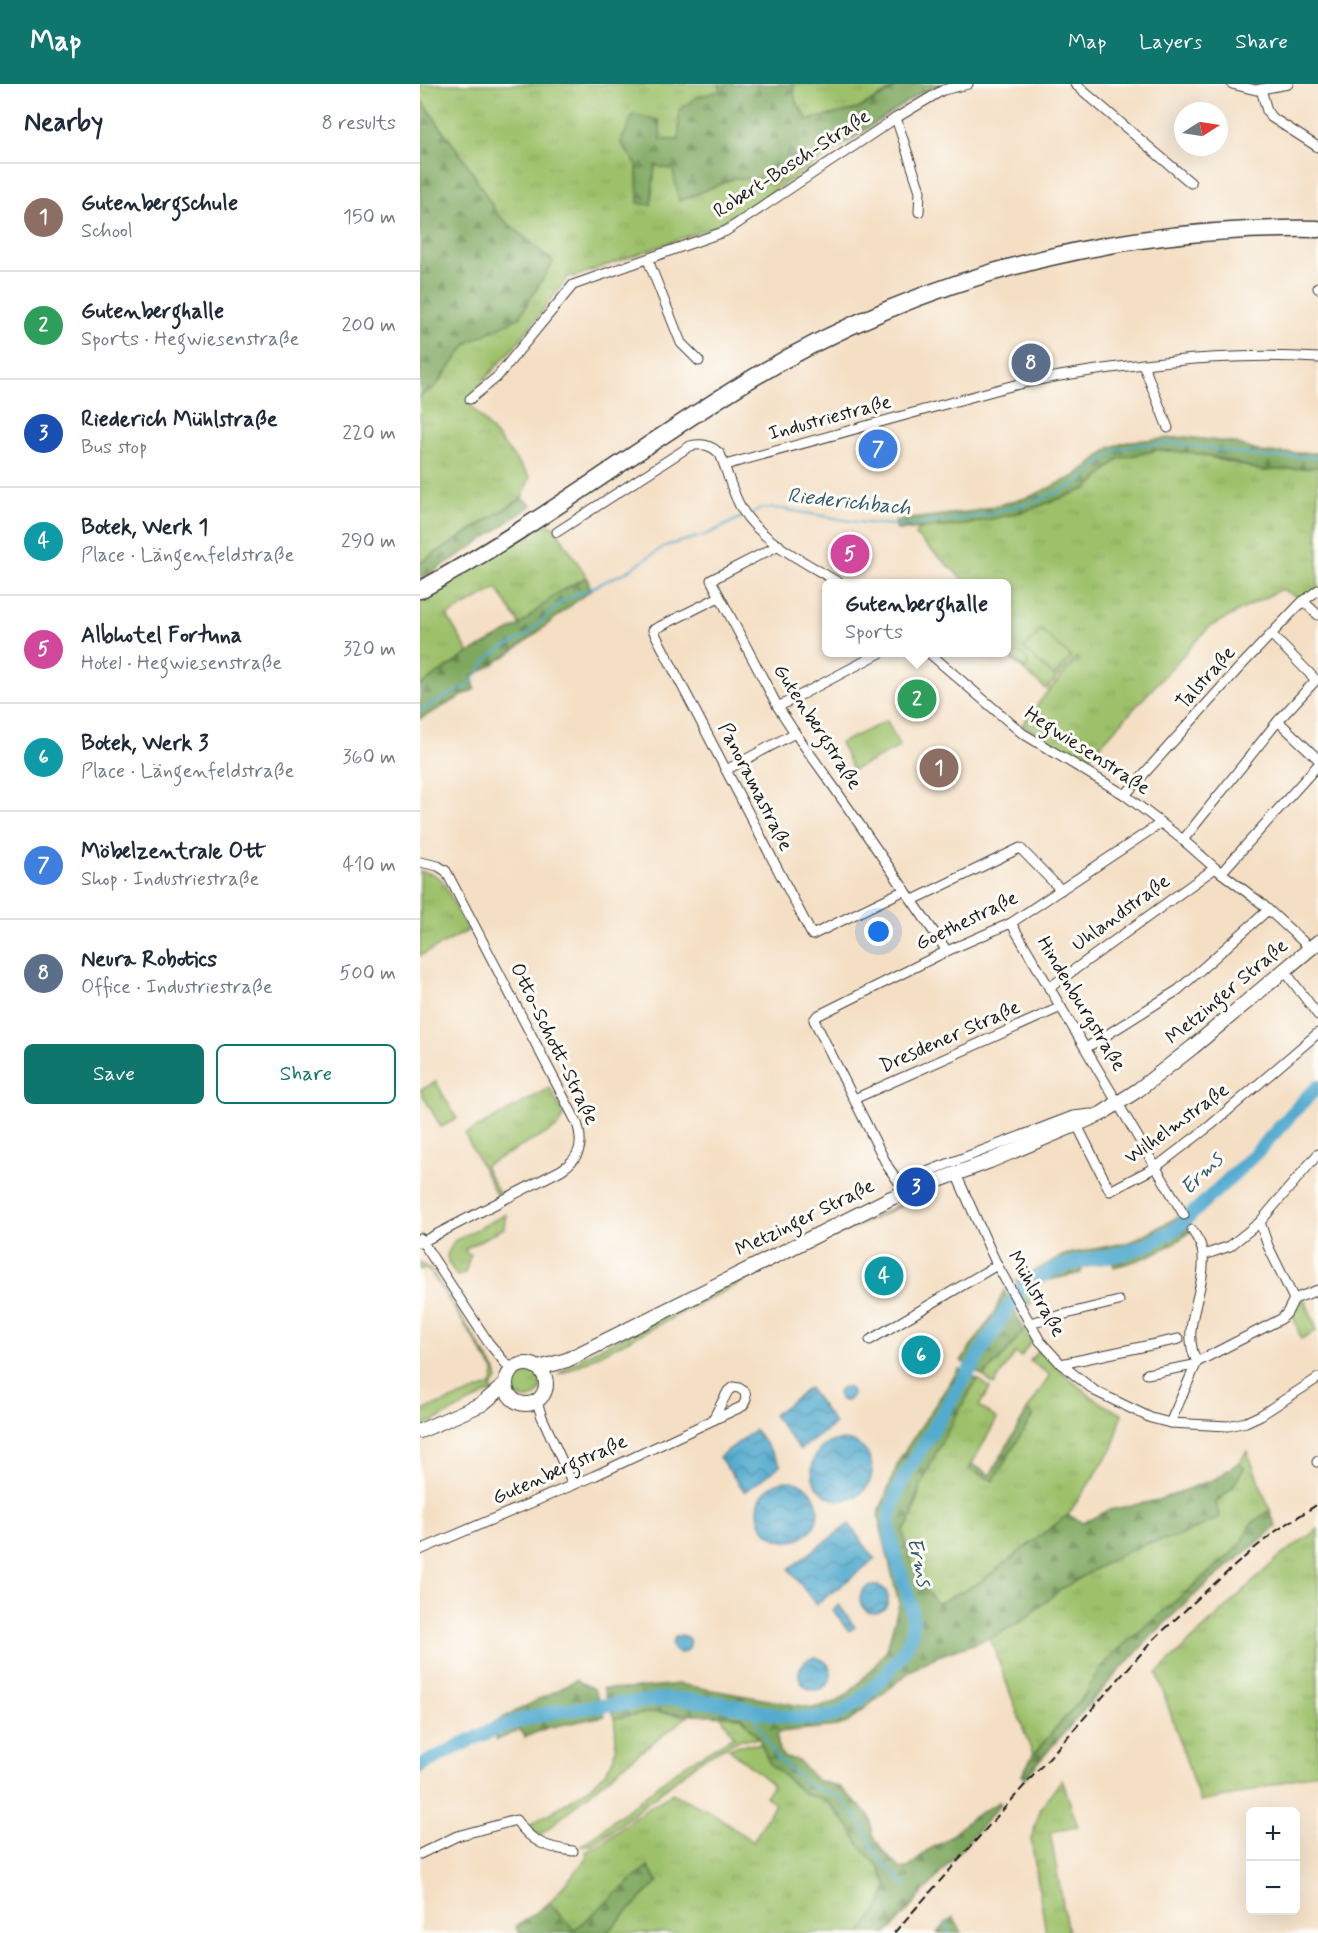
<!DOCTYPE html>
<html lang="en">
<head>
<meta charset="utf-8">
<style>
	:root { --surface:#fff; --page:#f6f6f7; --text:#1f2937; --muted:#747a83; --line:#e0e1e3; --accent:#0f766e }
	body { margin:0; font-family:Mynerve,sans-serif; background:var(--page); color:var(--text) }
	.controls { position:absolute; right:18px; bottom:18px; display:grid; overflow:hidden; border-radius:9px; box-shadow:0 6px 24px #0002 }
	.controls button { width:54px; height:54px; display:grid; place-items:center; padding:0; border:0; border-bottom:2px solid var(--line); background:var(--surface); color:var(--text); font:30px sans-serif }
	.compass { position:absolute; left:754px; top:18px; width:54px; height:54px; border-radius:50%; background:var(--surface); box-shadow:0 6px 24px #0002; rotate:78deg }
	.you { position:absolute; left:459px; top:848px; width:21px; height:21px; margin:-15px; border:4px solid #fff; border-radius:50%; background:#1a73e8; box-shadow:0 0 0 9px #1a73e833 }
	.badge { display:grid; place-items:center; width:39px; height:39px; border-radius:50%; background:var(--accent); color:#fff; font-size:20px; font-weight:700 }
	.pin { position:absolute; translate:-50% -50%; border:3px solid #fff; box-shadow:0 2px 6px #0006 }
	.popup { position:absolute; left:402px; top:495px; width:189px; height:78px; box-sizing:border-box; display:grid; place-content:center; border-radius:9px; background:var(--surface); filter:drop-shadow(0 2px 4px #0005); font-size:20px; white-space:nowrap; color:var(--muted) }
	.popup b { font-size:22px; color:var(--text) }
	.popup::after { content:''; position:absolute; left:50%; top:100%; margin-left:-12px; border:12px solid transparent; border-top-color:var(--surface) }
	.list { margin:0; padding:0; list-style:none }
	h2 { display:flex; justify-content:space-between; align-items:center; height:78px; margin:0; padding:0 24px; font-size:26px }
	h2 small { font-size:20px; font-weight:400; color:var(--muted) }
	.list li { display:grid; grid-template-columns:39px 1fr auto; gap:18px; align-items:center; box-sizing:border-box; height:108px; padding:0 24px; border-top:2px solid var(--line) }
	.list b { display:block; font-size:22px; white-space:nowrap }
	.list p { margin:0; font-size:20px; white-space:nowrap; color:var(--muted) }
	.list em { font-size:20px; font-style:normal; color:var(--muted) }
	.actions { display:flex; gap:12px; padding:18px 24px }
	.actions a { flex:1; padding:14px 0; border:2px solid var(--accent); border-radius:9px; text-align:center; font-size:21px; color:var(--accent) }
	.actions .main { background:var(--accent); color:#fff }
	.map { position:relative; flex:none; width:898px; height:1849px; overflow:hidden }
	header { display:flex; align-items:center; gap:36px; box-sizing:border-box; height:84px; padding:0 30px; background:var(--accent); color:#fff }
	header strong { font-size:28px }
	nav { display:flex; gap:33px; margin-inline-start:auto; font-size:21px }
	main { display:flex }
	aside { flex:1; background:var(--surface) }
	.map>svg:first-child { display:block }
	.grass { fill:url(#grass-tufts); stroke:#5c6e44; stroke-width:1.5 }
	.forest { fill:url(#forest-firs); stroke:#4d623e; stroke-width:1.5 }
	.garden { fill:#9dc16b; stroke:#5c6e44; stroke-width:1.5 }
	.water { fill:url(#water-waves); stroke:#376476; stroke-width:1.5 }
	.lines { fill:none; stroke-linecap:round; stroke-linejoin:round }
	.stream { stroke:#52abcf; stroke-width:2 }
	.river { stroke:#52abcf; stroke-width:14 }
	.street-casing { stroke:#3c3935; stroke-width:11 }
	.secondary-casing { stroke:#3c3935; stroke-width:16 }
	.highway-casing { stroke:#3c3935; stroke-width:19 }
	.street { stroke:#fff; stroke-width:9 }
	.secondary { stroke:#fff; stroke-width:14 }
	.highway { stroke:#fff; stroke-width:16 }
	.rail { stroke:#1c1c1c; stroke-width:2; stroke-dasharray:9 4.5; stroke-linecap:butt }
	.labels { text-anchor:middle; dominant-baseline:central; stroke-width:6; stroke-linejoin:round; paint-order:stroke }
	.street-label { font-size:20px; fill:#1c1c1c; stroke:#fdfcf7 }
	.water-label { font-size:21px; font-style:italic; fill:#345c6d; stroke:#fdfcf7 }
</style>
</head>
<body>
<header>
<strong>Map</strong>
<nav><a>Map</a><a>Layers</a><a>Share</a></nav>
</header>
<main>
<aside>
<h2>Nearby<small>8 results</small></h2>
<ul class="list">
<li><span class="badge" style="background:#8d6e63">1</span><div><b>Gutenbergschule</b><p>School</p></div><em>150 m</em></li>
<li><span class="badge" style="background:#2e9e5b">2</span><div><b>Gutenberghalle</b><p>Sports · Hegwiesenstraße</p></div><em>200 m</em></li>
<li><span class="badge" style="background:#1a4fb4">3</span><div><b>Riederich Mühlstraße</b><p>Bus stop</p></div><em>220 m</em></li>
<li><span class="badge" style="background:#0f9aa8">4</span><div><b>Botek, Werk 1</b><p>Place · Längenfeldstraße</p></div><em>290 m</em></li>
<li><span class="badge" style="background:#d1479c">5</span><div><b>Albhotel Fortuna</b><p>Hotel · Hegwiesenstraße</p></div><em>320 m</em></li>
<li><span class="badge" style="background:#0f9aa8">6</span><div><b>Botek, Werk 3</b><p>Place · Längenfeldstraße</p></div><em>360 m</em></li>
<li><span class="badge" style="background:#3f7fe0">7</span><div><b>Möbelzentrale Ott</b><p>Shop · Industriestraße</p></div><em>410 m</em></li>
<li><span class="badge" style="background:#5c6f8a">8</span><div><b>Neura Robotics</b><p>Office · Industriestraße</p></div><em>500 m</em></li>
</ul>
<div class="actions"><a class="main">Save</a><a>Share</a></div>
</aside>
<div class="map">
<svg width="898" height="1849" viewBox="0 0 898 1849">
	<defs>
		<pattern id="grass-tufts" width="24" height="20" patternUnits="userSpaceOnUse" patternTransform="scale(1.5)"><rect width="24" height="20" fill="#9dc16b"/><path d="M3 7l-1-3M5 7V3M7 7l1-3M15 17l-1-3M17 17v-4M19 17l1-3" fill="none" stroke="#87a55c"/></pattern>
		<pattern id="forest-firs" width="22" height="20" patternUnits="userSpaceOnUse" patternTransform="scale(1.5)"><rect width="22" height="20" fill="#7ea75f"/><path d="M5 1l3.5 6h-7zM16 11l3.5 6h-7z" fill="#66874e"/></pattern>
		<pattern id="water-waves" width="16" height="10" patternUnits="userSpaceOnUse" patternTransform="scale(1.5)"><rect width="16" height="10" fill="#52abcf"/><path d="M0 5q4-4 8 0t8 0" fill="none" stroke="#438aa7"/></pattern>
	</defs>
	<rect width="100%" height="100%" fill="#fdfcf7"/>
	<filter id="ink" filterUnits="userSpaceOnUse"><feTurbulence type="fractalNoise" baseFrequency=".0167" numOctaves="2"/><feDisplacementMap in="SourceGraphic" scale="12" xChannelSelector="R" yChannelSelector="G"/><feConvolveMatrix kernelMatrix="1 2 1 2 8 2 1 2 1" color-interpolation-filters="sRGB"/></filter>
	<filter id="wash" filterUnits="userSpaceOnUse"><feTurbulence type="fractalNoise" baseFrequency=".008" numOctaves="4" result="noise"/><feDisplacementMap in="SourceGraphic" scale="24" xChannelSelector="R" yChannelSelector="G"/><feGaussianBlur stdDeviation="1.35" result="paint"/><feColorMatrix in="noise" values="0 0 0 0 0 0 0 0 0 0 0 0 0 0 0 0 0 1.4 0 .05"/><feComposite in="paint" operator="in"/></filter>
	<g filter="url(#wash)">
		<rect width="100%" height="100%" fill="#f4dfc4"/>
		<g class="grass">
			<path d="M0 0H299L302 7 277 13 259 56 201 59 217 81 218 119 231 121 235 81 253 86 260 117 315 94 341 96 362 94 367 72 398 78 335 119 293 143 154 193 149 192 96 261 55 306 49 319 110 393 102 414 0 479V312L15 303 49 258 99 233 133 178 77 130 48 81 0 15Z"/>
			<path d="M374 0H480L438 25 388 36 375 16Z"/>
			<path d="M736 366 770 368 843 387 898 383V504L881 515 861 505 789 543 665 678 602 641 628 607 658 575 656 574 626 605 584 569 587 568V500L547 499 495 451 498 445 545 441 606 427 668 404 698 375Z"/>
			<path d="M121 441H133L167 493 137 509 100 541 77 504 27 532 49 569 0 602V512Z"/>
			<path d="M0 787 13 790 22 796 48 847 0 872Z"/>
			<path d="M16 998 37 1035 21 1043 0 1006Z"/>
			<path d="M130 1004 144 1031 137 1044 64 1082 79 1109 76 1110 45 1050Z"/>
			<path d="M483 1121 413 1154 477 1122Z"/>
			<path d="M86 1130 84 1144 45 1165 48 1171 51 1170 45 1189 37 1192 28 1178 27 1171 34 1157Z"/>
			<path d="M387 1160 389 1164 148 1287 138 1290 164 1272Z"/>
			<path d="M0 1178 11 1187 76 1287C79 1295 77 1298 71 1303L73 1307 0 1344V1327L70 1302 73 1297 74 1287 11 1188 4 1184 0 1186Z"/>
			<path d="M885 1216 897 1246 881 1255 871 1226 879 1218Z"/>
			<path d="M604 1245 612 1256 601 1273 595 1269 574 1301 563 1292 586 1269Z"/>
			<path d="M619 1265C646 1292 667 1314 702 1330L693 1364 648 1431 560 1498 517 1520C498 1496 488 1476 483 1446 494 1437 497 1412 502 1399 516 1363 538 1329 557 1295L570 1304 559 1322 577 1335 549 1385 573 1396 613 1331 607 1327 630 1291 610 1277Z"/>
			<circle cx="106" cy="1300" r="15"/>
			<path d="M827 1367 850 1426 830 1441 819 1462 676 1591 666 1609 613 1671 570 1554 602 1537 641 1505 698 1472 725 1460 758 1453 811 1405 824 1384 819 1378Z"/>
			<path d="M898 1445V1688L817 1711 780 1718 737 1589 859 1473Z"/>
			<path d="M235 1628 268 1632 201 1683 117 1754 107 1743C132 1725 185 1703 194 1672 197 1660 196 1646 194 1634Z"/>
			<path d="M300 1631 322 1633 339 1655H321L282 1675 179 1757 169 1762H161L263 1682 314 1652Z"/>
			<path d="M342 1660 350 1680 385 1710 407 1717 429 1742 440 1762 459 1783 467 1801 465 1811 459 1825 441 1849H186L238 1798 154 1847 129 1819 167 1774 166 1768 183 1759 215 1733 252 1709 296 1731 333 1758 355 1720 346 1712 352 1700 309 1665 320 1661Z"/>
			<path d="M642 1695 658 1743 630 1748 648 1849H626L611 1755 621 1724Z"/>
		</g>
		<g class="forest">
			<path d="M299 0H374L375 16 388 36 438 25 463 12 481 0H521L499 10 398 78 367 72 362 94 353 101 341 96 315 94 259 117 253 86 235 81 231 121 218 119 217 81 201 59 213 30 239 36 241 56H259V26L277 13 301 7Z"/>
			<path d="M0 15 48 81 77 130 133 178 99 234 49 258 15 303 0 312Z"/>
			<path d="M767 353 814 359 844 369H898V383L843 387 795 373 770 368 736 366 698 375 668 404 606 427 545 441 477 446 475 437 555 427 609 413 655 392 691 363 711 357Z"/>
			<path d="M102 414 112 421 63 456 0 496V479Z"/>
			<path d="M167 493 171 506C132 535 96 570 52 592L55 605 0 635V602L49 569 100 541 137 509Z"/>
			<path d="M762 1131 771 1148C747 1165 722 1177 694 1183L692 1177 662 1184 661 1189 620 1198 613 1211 616 1216 608 1222 596 1197 644 1171 710 1158Z"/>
			<path d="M584 1206 604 1245 586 1269 563 1292 541 1277 575 1228Z"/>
			<path d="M539 1285 557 1295C536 1334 512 1371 497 1412 493 1424 493 1438 483 1446 488 1476 498 1496 517 1520L560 1498 648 1431 663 1439 689 1426 738 1416 795 1395 819 1378 824 1384 811 1405 796 1418 799 1434 758 1453 725 1460 698 1472 641 1505 602 1537 570 1554 515 1573 492 1586 427 1639 417 1642 360 1648 357 1651 359 1667 365 1674 378 1676 396 1696 420 1703 450 1732 453 1750 462 1766 481 1785 490 1783 506 1767 525 1757 551 1734 579 1718 581 1720 468 1849H441L459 1825 465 1811 467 1801 459 1783 440 1762 429 1742 407 1717 385 1710 350 1680 339 1655 322 1633 235 1628 194 1634 183 1604 208 1605 259 1600 393 1624 416 1618 429 1609 453 1584 467 1565 479 1520 458 1431 480 1374Z"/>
			<path d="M607 1327 613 1331 573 1397 549 1385 552 1380 570 1391Z"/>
			<path d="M850 1426 856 1443C817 1475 778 1506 742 1542 693 1591 649 1643 604 1695L602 1691 613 1671 666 1609 676 1591 694 1569 819 1463 830 1441Z"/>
			<path d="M156 1596 174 1605 185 1632 127 1644 105 1653 100 1646 77 1656 71 1640Z"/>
			<path d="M228 1782 238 1798 186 1849H99L96 1843 129 1819 154 1846Z"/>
			<path d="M533 1833 542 1849H517Z"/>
		</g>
		<g class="garden">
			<path d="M621 546 651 573 634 592 604 565Z"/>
			<path d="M596 568 599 570 601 569 608 575 607 577 609 579 605 585 591 573Z"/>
			<path d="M467 637 480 663 433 686 420 659Z"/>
		</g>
		<g class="water">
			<circle cx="425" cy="1310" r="7"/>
			<path d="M389 1304 415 1340 380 1366 353 1331Z"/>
			<path d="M335 1346 361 1381 325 1408 299 1373Z"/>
			<circle cx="422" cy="1386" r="30"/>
			<circle cx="368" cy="1427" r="30"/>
			<path d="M429 1440 455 1475 396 1521 369 1485Z"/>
			<circle cx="454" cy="1515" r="14"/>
			<path d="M419 1521 435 1543 429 1547 413 1526Z"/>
			<circle cx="261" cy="1560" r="9"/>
			<circle cx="395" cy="1590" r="16"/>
		</g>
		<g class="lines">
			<g class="stream">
				<path d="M329 430 343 424 363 425 437 438 484 442 553 433 614 418 655 401 685 374 698 366 718 361 755 359 844 373H898"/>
				<path d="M0 626 49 601 71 571 107 551 141 518 208 487 245 462 286 451 324 432"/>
				<path d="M330 1626 356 1673 390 1702 421 1713 445 1745 457 1773 486 1801"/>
				<path d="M525 1838 530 1849"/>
			</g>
			<path class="river" d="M0 1682C34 1664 71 1644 108 1634 141 1625 176 1622 211 1619 227 1617 244 1613 260 1615 275 1617 290 1618 305 1620 338 1626 374 1639 408 1633 437 1627 476 1582 489 1557 505 1527 465 1469 470 1434 474 1403 495 1375 511 1349 536 1307 562 1267 587 1225L605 1201 636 1184 661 1177 700 1170 727 1161 757 1144 836 1069 888 1012 898 1003"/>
		</g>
	</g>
	<g filter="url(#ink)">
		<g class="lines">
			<defs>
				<g id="street">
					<path d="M655 0 771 99"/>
					<path d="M812 0 836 6 868 0"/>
					<path d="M841 5 847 27 851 33 898 63"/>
					<path d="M476 34 500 107 499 128"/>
					<path d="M228 176 261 259 279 277"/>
					<path d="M898 203V204"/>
					<path d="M723 280 748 344"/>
					<path d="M50 315 77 293 153 201 306 147 476 34 523 6 548 0"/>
					<path d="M305 381 587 303C622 294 656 289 691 284 760 275 829 269 898 274"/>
					<path d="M137 448 270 362C283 359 291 361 300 370 308 389 312 410 323 427 342 458 390 481 421 500"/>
					<path d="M359 461 291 496 358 623 375 649 413 702 527 867"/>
					<path d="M299 513 233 546 392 851 485 806"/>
					<path d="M883 517 898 531"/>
					<path d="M508 568 602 649 705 711 763 756 795 784 841 819 889 863"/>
					<path d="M358 623 462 568"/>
					<path d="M858 637 898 675"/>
					<path d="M306 686 375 649"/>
					<path d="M705 711 819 584 881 519 898 506"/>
					<path d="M763 756 858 637 896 596 851 550"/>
					<path d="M0 778 18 782 26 787 157 1039C164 1061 160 1074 141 1086L0 1159"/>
					<path d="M801 789 898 681"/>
					<path d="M493 816 600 764 641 806"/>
					<path d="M591 839 764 1131"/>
					<path d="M864 886 898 931"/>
					<path d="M629 904 795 784"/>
					<path d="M666 964 758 906 848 826"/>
					<path d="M434 1015 641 923"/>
					<path d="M671 1030 653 1032 483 1097H478L468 1083 394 936 397 932 527 867 591 839 741 739"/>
					<path d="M657 1041 690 1107 736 1083 791 1041 898 949"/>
					<path d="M536 1090 577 1181 620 1257 641 1280 675 1307 731 1334 750 1339 808 1342 826 1338 841 1331 898 1294"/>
					<path d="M772 1146C777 1154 783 1162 783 1172 786 1208 759 1244 777 1278"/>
					<path d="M0 1154 68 1258 86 1280 94 1285"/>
					<path d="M784 1171 810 1162 840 1138"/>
					<path d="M874 1215 898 1206"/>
					<path d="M609 1239 699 1217"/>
					<path d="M450 1256 577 1181"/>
					<path d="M641 1280 759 1255"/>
					<path d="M727 1290 774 1281"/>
					<path d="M117 1318 122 1333 153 1401"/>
					<path d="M750 1339 777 1278 861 1235 867 1229 874 1215 848 1162 840 1138 898 1070"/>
					<path d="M897 1378 898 1377"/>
					<path d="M0 1466 174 1392 323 1322 326 1315 325 1308 319 1304 313 1303 308 1307 293 1335"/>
					<path d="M0 1770 37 1752 96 1736C111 1758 127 1764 153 1767"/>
				</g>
				<g id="secondary">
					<circle cx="106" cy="1300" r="20"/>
					<path d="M119 1284 147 1276 471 1114 570 1077 681 1030 718 1006 773 963 898 858"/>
					<path d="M0 1347 62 1320 86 1300"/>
				</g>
				<path id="highway" d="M0 506C114 444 216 365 326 298 502 191 693 142 898 145"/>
			</defs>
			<use href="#street" class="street-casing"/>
			<use href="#secondary" class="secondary-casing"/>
			<use href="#highway" class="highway-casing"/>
			<use href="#street" class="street"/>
			<use href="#secondary" class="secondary"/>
			<use href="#highway" class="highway"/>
			<path class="rail" d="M474 1849 734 1555 786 1507 836 1463 856 1447 898 1420"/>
		</g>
	</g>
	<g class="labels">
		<g class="street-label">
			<text transform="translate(372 80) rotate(-33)">Robert-Bosch-Straße</text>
			<text transform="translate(410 334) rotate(-15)">Industriestraße</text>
			<text transform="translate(786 594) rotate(-48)">Talstraße</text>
			<text transform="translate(397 643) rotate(57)">Gutenbergstraße</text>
			<text transform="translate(667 667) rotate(33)">Hegwiesenstraße</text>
			<text transform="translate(335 703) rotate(63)">Panoramastraße</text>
			<text transform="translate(701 829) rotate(-36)">Uhlandstraße</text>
			<text transform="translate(547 837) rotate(-26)">Goethestraße</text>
			<text transform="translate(807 908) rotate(-40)">Metzinger Straße</text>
			<text transform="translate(661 920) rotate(59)">Hindenburgstraße</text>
			<text transform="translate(530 953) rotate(-24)">Dresdener Straße</text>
			<text transform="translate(134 960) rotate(64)">Otto-Schott-Straße</text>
			<text transform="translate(757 1040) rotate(-36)">Wilhelmstraße</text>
			<text transform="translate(385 1134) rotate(-26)">Metzinger Straße</text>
			<text transform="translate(616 1210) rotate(60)">Mühlstraße</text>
			<text transform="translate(140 1386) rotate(-24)">Gutenbergstraße</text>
		</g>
		<g class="water-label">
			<text transform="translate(429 418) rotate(6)">Riederichbach</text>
			<text transform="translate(782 1090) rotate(-45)">Erms</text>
			<text transform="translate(499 1478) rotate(77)">Erms</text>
		</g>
	</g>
</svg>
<div class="controls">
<button>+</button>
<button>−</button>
</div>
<svg class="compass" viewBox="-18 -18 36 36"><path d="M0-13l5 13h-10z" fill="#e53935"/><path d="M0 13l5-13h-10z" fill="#747a83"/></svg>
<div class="you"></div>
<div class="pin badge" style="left:519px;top:684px;background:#8d6e63">1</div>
<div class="pin badge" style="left:497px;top:615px;background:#2e9e5b">2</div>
<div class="popup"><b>Gutenberghalle</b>Sports</div>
<div class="pin badge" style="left:496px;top:1103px;background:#1a4fb4">3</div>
<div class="pin badge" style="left:464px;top:1192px;background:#0f9aa8">4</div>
<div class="pin badge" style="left:430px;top:470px;background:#d1479c">5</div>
<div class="pin badge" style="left:501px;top:1271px;background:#0f9aa8">6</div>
<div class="pin badge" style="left:458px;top:365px;background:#3f7fe0">7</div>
<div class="pin badge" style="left:611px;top:279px;background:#5c6f8a">8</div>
</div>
</main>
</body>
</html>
